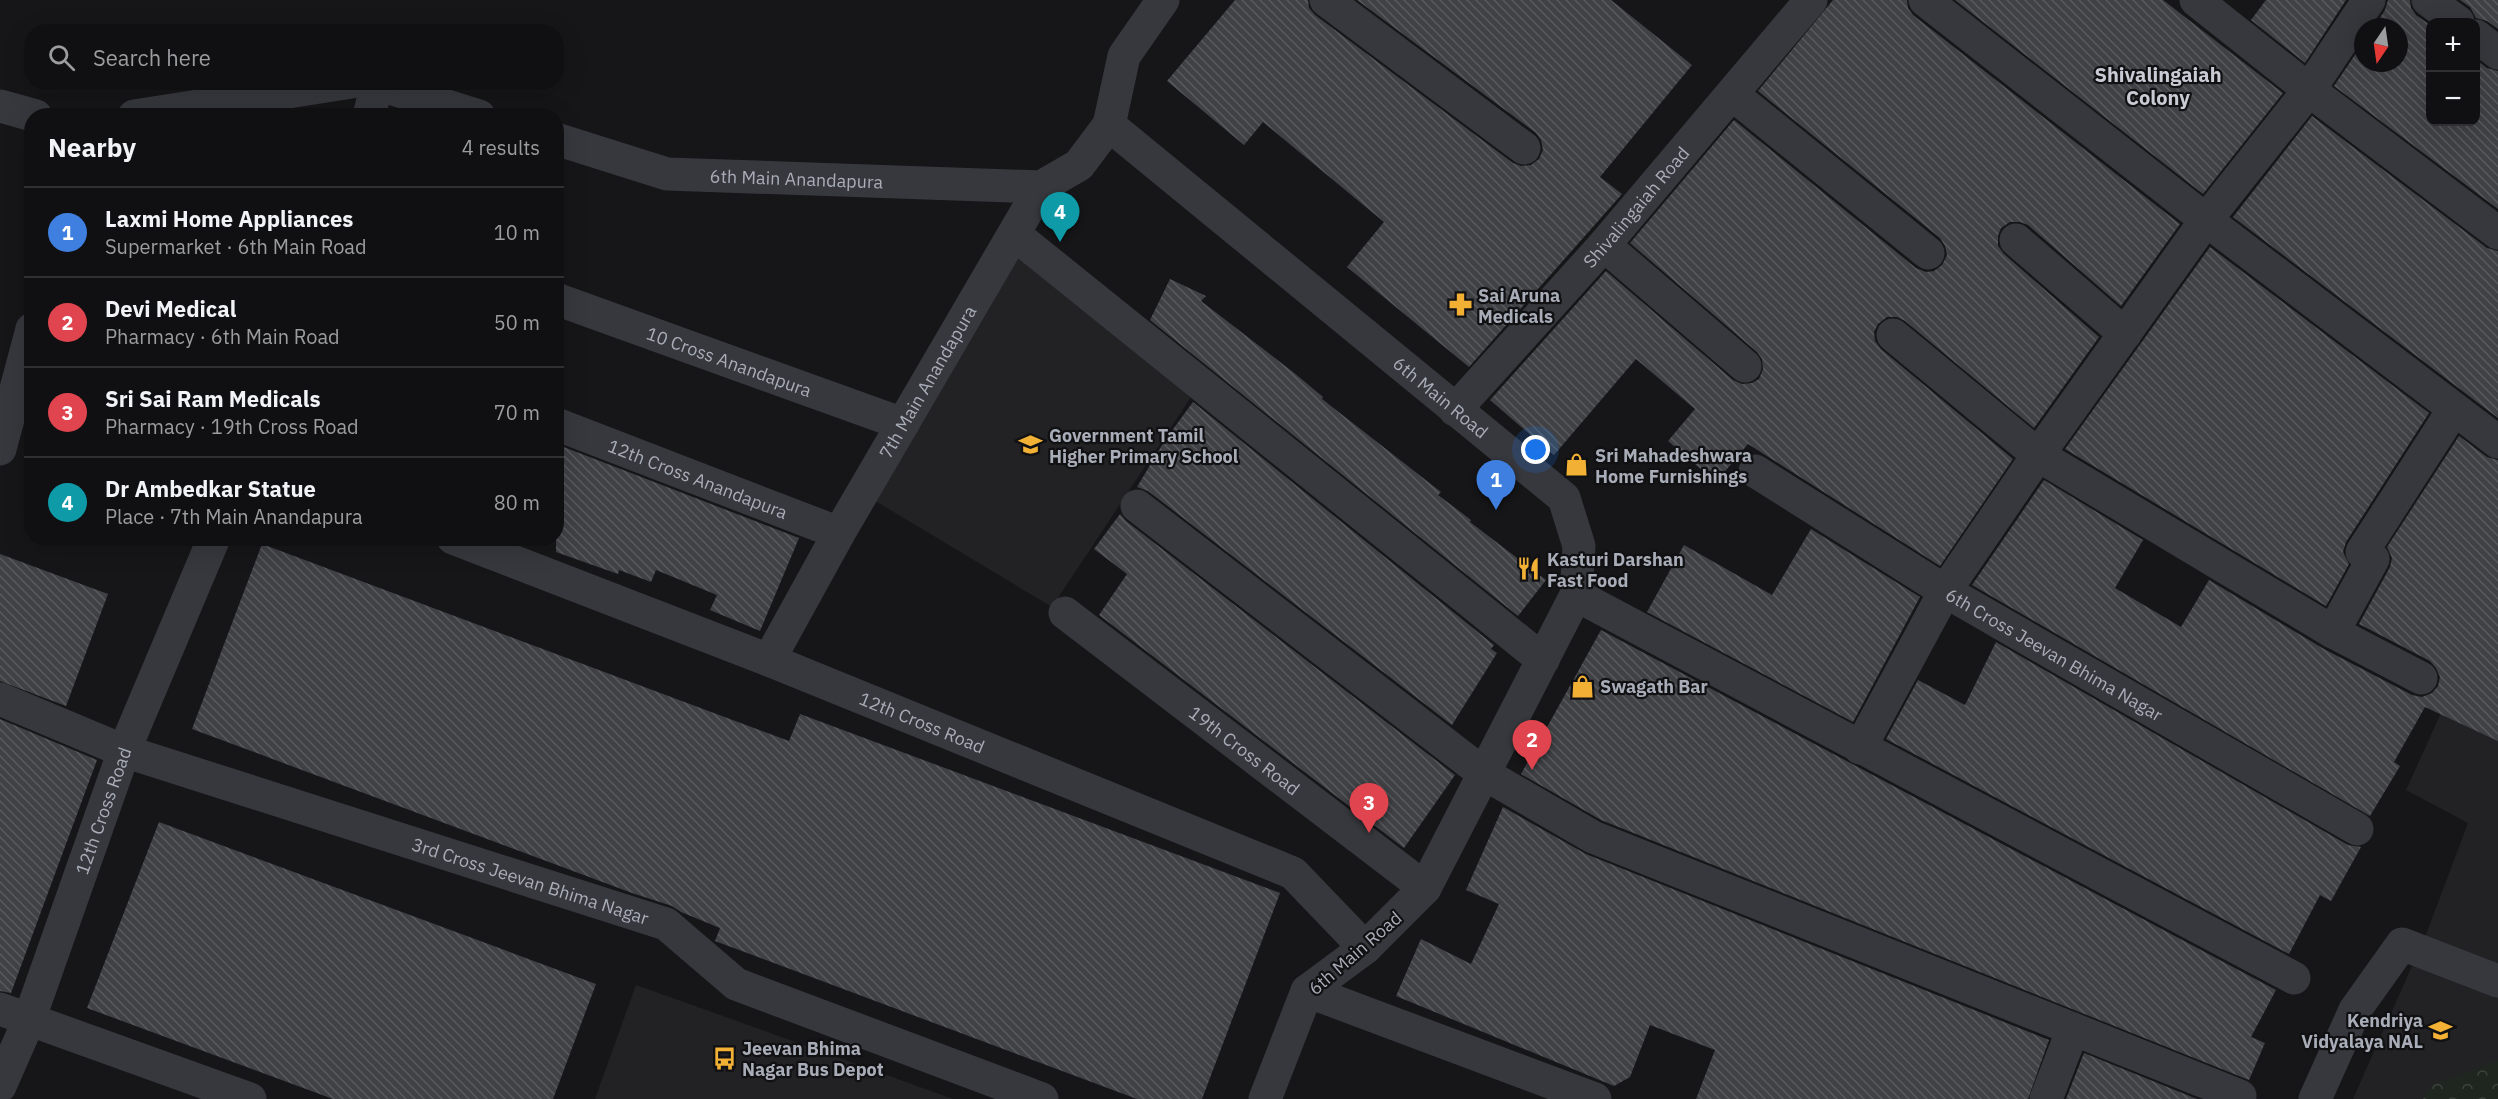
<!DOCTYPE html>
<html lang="en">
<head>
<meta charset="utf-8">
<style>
	:root { --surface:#101012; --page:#1e1e20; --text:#f1f3f6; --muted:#9c9d9f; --line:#303032; --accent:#8c9099 }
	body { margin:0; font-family:"IBM Plex Sans",sans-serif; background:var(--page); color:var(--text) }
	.controls { position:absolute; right:18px; top:18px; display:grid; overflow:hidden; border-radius:12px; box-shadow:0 6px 24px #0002 }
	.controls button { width:54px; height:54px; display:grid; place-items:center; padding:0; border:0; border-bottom:2px solid var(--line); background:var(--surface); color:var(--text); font:30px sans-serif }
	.compass { position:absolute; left:2354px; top:18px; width:54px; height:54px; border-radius:50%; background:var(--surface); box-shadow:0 6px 24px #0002; rotate:193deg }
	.you { position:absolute; left:1536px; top:450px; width:21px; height:21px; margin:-15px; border:4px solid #fff; border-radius:50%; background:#1a73e8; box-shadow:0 0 0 9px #1a73e833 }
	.badge { display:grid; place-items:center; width:39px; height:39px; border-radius:50%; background:var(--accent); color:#fff; font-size:20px; font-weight:700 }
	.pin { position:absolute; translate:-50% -50px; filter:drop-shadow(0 2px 3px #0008) }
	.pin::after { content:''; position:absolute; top:32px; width:21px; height:18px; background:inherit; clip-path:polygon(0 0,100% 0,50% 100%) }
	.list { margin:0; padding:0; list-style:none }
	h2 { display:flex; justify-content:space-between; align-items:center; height:78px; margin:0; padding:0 24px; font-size:26px }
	h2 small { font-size:20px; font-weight:400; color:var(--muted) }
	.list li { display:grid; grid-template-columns:39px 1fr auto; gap:18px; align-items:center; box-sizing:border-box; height:90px; padding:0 24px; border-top:2px solid var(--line) }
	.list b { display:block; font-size:22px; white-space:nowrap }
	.list p { margin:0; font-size:20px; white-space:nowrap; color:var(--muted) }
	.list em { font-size:20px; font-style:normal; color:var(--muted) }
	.icon { flex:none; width:33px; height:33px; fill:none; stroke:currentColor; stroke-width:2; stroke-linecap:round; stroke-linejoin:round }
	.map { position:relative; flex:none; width:2498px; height:1099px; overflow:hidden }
	.search { position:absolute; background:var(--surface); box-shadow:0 6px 24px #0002; left:24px; top:24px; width:540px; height:66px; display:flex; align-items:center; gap:15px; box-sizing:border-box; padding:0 21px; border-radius:24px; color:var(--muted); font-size:22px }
	.panel { position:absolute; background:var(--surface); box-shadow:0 6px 24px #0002; left:24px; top:108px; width:540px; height:438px; border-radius:24px }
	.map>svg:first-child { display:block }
	.built { fill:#222225 }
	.forest { fill:url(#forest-crowns) }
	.building { fill:url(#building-back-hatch) }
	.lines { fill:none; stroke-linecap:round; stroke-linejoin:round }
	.minor { stroke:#37383d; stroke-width:33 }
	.tertiary { stroke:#37383d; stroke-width:33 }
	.labels { text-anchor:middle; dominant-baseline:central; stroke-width:4.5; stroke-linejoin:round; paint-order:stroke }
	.street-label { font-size:18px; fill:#a8adb8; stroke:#111113 }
	.poi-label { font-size:18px; font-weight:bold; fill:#a8adb8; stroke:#111113; text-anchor:start }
	.neighbourhood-label { font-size:20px; font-weight:bold; fill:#c9ccd4; stroke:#111113 }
</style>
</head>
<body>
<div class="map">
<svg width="2498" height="1099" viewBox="0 0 2498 1099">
	<defs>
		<pattern id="forest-crowns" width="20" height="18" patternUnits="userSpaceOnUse" patternTransform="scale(1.5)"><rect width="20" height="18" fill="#1e261f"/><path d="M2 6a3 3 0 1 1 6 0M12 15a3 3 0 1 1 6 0" fill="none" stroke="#3c433d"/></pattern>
		<pattern id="building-back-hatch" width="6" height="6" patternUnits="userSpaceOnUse" patternTransform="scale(1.5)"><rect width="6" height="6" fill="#404145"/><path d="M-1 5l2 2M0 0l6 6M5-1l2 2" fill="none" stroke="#595a5e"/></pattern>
	</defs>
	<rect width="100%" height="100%" fill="#161618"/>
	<g class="built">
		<path d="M1014 251 1195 391 1052 607 872 499Z"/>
		<path d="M2498 588V1099H2353L2427 932 2468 823 2406 790Z"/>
		<path d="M636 985 723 1016 953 1099H595Z"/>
	</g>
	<path class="forest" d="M2498 1060V1099H2423L2430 1086Z"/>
	<g class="building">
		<path d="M1235 0H1308L1309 8 1315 15 1513 163 1521 166 1531 165 1539 159 1543 150 1541 140 1536 133 1357 0H1611L1692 65 1600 177 1622 194 1469 367 1347 267 1384 222 1263 122 1244 145 1167 81Z"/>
		<path d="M1833 0H1907L1908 8 1913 15 2180 224 2121 306 2028 225 2020 222H2010L2001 228 1998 236V246L2004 254 2099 337 2034 428 1905 321 1897 317H1887L1878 324 1874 332 1875 341 1881 349 2013 459 1940 566 1748 444 1716 482 1668 441 1695 409 1636 359 1554 455 1490 400 1606 271 1733 380 1742 384 1752 383 1759 379 1763 369 1762 359 1757 352 1630 243 1734 120 1916 268 1926 272 1934 271 1942 265 1947 255 1945 246 1940 238 1758 91Z"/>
		<path d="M1955 0H2163L2283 93 2203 194Z"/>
		<path d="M2266 0H2346L2305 63 2251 20Z"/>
		<path d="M2388 0H2410L2411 8 2416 15 2430 25V122H2475V59L2487 68 2498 71V209L2334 86 2363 43V63H2399V27H2374L2385 10Z"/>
		<path d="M2460 0H2498V29L2487 21 2476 18 2470 7Z"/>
		<path d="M2312 116 2487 248 2498 251V418L2233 217Z"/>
		<path d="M2210 247 2429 413 2346 542 2343 552 2349 564 2326 606 2065 449Z"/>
		<path d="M1170 279 1206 296 1201 301 1293 372 1323 397 1322 399 1441 492 1438 495 1471 520 1470 522 1546 580 1518 616 1150 320Z"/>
		<path d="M1193 402 1494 645 1491 649 1497 653 1452 725 1148 491 1137 487 1165 440Z"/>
		<path d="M2459 436 2487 457 2498 460V741L2425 707 2394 762 2400 766 2370 816 1972 585 2044 480 2143 540 2115 588 2181 627 2209 580 2324 649 2412 695 2422 697 2432 693 2438 686 2440 677 2436 668 2430 661 2359 624 2390 567 2392 558 2387 547Z"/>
		<path d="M556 444 799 538 760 631 710 610 717 595 656 570 651 582 619 570 618 574 556 552Z"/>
		<path d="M1120 514 1126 521 1455 775 1404 848 1099 615 1127 574 1094 549Z"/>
		<path d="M1811 529 1920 597 1853 722 1647 612 1684 545 1772 595Z"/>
		<path d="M262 544 789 741 800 714 1280 893 1202 1099H1137L715 941 720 928 681 912 672 906 632 893 192 729Z"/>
		<path d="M0 554 108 594 66 706 0 681Z"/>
		<path d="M1601 630 2276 990 2251 1037 2265 1043 2249 1080 1601 820 1521 774Z"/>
		<path d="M1996 642 2348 845 2361 847 2331 901 2320 895 2289 954 1886 739 1918 680 1965 705Z"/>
		<path d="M0 719 97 760 11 993 0 991Z"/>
		<path d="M1503 807 1586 854 2049 1040 2028 1099H1696L1715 1050 1650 1025 1630 1077 1614 1086 1396 996 1421 939 1471 964 1499 904 1466 890Z"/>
		<path d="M159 822 596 984 553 1099H333L87 1008Z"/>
		<path d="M2084 1053 2197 1099H2066Z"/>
	</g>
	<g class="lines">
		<g class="minor">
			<path d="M1326 0 1524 148"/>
			<path d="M1925 0 2206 220 2498 442"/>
			<path d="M2196 0 2309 90 2498 233"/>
			<path d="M2428 0 2458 22"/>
			<path d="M2476 36 2498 53"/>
			<path d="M364 82 377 84 479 116"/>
			<path d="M1732 94 1928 253"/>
			<path d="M0 106 36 116"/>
			<path d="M134 116 352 82"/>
			<path d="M369 116 377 84"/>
			<path id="s1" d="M556 139 667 174 1041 187"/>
			<path d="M1014 234 1543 660"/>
			<path d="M2016 240 2125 334"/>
			<path d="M1604 245 1745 366"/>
			<path id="s2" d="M556 299 903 424"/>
			<path d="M1893 335 2038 455 2333 632 2421 678"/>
			<path id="s3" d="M556 424 839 533"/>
			<path d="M0 449 32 329"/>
			<path id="s4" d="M1755 471 1945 591 2357 829"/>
			<path d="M1137 506 1483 773 1593 837 2073 1029 2046 1099"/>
			<path id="s5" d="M453 538 769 660 1293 873 1365 948"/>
			<path d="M1576 595 2294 978"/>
			<path id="s6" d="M1065 613 1425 888"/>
			<path d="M2333 632 2373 559 2362 552 2454 409"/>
			<path id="s7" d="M769 660 839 533 1041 187 1079 165 1109 125"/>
			<path id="s8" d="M0 699 124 751 666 924 736 984 1042 1099"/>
			<path d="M1860 748 1945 591 2038 455 2206 220 2309 90 2369 0"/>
			<path d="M1307 991 1595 1099"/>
			<path d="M0 1009 250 1099"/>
			<path d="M2073 1029 2240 1096"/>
			<path id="s9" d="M0 1086 29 1020 124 751 214 538"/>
			<path d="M2315 1099 2355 1010 2402 944 2498 981"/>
		</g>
		<g class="tertiary">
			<path id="s10" d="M1163 0 1124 56 1109 125 1564 498 1579 546 1576 595 1425 888 1365 948 1307 991 1265 1099"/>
			<path id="s11" d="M1455 410 1604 245 1811 0"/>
		</g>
	</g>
	<defs>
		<symbol id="pharmacy-bare" viewBox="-9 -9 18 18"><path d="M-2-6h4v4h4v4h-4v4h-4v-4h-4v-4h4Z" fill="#f2b134" stroke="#111113" stroke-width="2.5" paint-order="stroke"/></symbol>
		<symbol id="school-bare" viewBox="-9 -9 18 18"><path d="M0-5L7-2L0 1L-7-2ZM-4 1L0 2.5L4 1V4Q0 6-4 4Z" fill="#f2b134" stroke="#111113" stroke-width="2.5" paint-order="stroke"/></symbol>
		<symbol id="shop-bare" viewBox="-9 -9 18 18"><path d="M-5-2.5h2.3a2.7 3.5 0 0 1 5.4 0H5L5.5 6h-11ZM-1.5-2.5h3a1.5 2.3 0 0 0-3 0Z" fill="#f2b134" stroke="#111113" stroke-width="2.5" paint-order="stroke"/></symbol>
		<symbol id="restaurant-bare" viewBox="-9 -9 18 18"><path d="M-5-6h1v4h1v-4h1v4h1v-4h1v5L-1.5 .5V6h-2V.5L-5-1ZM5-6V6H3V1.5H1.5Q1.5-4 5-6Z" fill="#f2b134" stroke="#111113" stroke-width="2.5" paint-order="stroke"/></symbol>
		<symbol id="bus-bare" viewBox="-9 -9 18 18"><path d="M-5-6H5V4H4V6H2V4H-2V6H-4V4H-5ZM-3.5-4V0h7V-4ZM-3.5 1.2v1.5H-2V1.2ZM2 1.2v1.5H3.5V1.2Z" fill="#f2b134" stroke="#111113" stroke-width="2.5" paint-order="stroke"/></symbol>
	</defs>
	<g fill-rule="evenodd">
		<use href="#pharmacy-bare" x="1444" y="288" width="33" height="33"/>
		<use href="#school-bare" x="1014" y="428" width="33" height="33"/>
		<use href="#shop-bare" x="1560" y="448" width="33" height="33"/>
		<use href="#restaurant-bare" x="1512" y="552" width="33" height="33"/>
		<use href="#shop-bare" x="1566" y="670" width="33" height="33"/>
		<use href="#school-bare" x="2424" y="1014" width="33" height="33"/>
		<use href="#bus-bare" x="708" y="1042" width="33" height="33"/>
	</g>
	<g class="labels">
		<g class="street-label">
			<text stroke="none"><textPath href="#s1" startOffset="246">6th Main Anandapura</textPath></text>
			<text stroke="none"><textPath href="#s11" startOffset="272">Shivalingaiah Road</textPath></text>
			<text stroke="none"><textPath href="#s2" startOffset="184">10 Cross Anandapura</textPath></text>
			<text stroke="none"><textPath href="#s7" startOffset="320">7th Main Anandapura</textPath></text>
			<text stroke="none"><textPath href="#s10" startOffset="568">6th Main Road</textPath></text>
			<text stroke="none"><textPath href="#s3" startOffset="152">12th Cross Anandapura</textPath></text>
			<text stroke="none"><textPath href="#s4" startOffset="351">6th Cross Jeevan Bhima Nagar</textPath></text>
			<text stroke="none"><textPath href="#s5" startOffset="504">12th Cross Road</textPath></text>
			<text stroke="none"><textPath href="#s6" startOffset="226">19th Cross Road</textPath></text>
			<text stroke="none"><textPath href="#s9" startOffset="294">12th Cross Road</textPath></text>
			<text stroke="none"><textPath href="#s8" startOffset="561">3rd Cross Jeevan Bhima Nagar</textPath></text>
			<text transform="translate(1355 953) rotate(-41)">6th Main Road</text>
		</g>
		<g class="poi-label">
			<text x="1478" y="295">Sai Aruna<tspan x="1478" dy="21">Medicals</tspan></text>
			<text x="1049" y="435">Government Tamil<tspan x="1049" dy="21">Higher Primary School</tspan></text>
			<text x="1595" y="455">Sri Mahadeshwara<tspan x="1595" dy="21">Home Furnishings</tspan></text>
			<text x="1547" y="559">Kasturi Darshan<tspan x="1547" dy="21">Fast Food</tspan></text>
			<text x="1600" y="686">Swagath Bar</text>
			<text x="2423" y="1020" text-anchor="end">Kendriya<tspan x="2423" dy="21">Vidyalaya NAL</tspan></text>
			<text x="742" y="1048">Jeevan Bhima<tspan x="742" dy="21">Nagar Bus Depot</tspan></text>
		</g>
		<g class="neighbourhood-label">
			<text x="2158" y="74">Shivalingaiah<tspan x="2158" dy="23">Colony</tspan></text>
		</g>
	</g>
</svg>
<div class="controls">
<button>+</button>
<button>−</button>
</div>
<svg class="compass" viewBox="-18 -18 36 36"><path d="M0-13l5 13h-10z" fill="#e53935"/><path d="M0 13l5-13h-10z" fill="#9c9d9f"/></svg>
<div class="you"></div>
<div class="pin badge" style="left:1496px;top:510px;background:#3f7fe0">1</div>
<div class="pin badge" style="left:1532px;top:770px;background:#e0444e">2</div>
<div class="pin badge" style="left:1369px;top:833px;background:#e0444e">3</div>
<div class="pin badge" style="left:1060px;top:242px;background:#0f9aa8">4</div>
<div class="search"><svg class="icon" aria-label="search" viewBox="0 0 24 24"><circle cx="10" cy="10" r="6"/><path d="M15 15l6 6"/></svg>Search here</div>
<section class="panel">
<h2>Nearby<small>4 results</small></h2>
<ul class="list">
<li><span class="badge" style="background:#3f7fe0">1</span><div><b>Laxmi Home Appliances</b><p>Supermarket · 6th Main Road</p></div><em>10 m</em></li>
<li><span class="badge" style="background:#e0444e">2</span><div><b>Devi Medical</b><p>Pharmacy · 6th Main Road</p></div><em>50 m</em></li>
<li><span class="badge" style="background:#e0444e">3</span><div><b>Sri Sai Ram Medicals</b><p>Pharmacy · 19th Cross Road</p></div><em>70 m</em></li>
<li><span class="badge" style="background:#0f9aa8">4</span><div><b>Dr Ambedkar Statue</b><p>Place · 7th Main Anandapura</p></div><em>80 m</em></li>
</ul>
</section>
</div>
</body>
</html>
